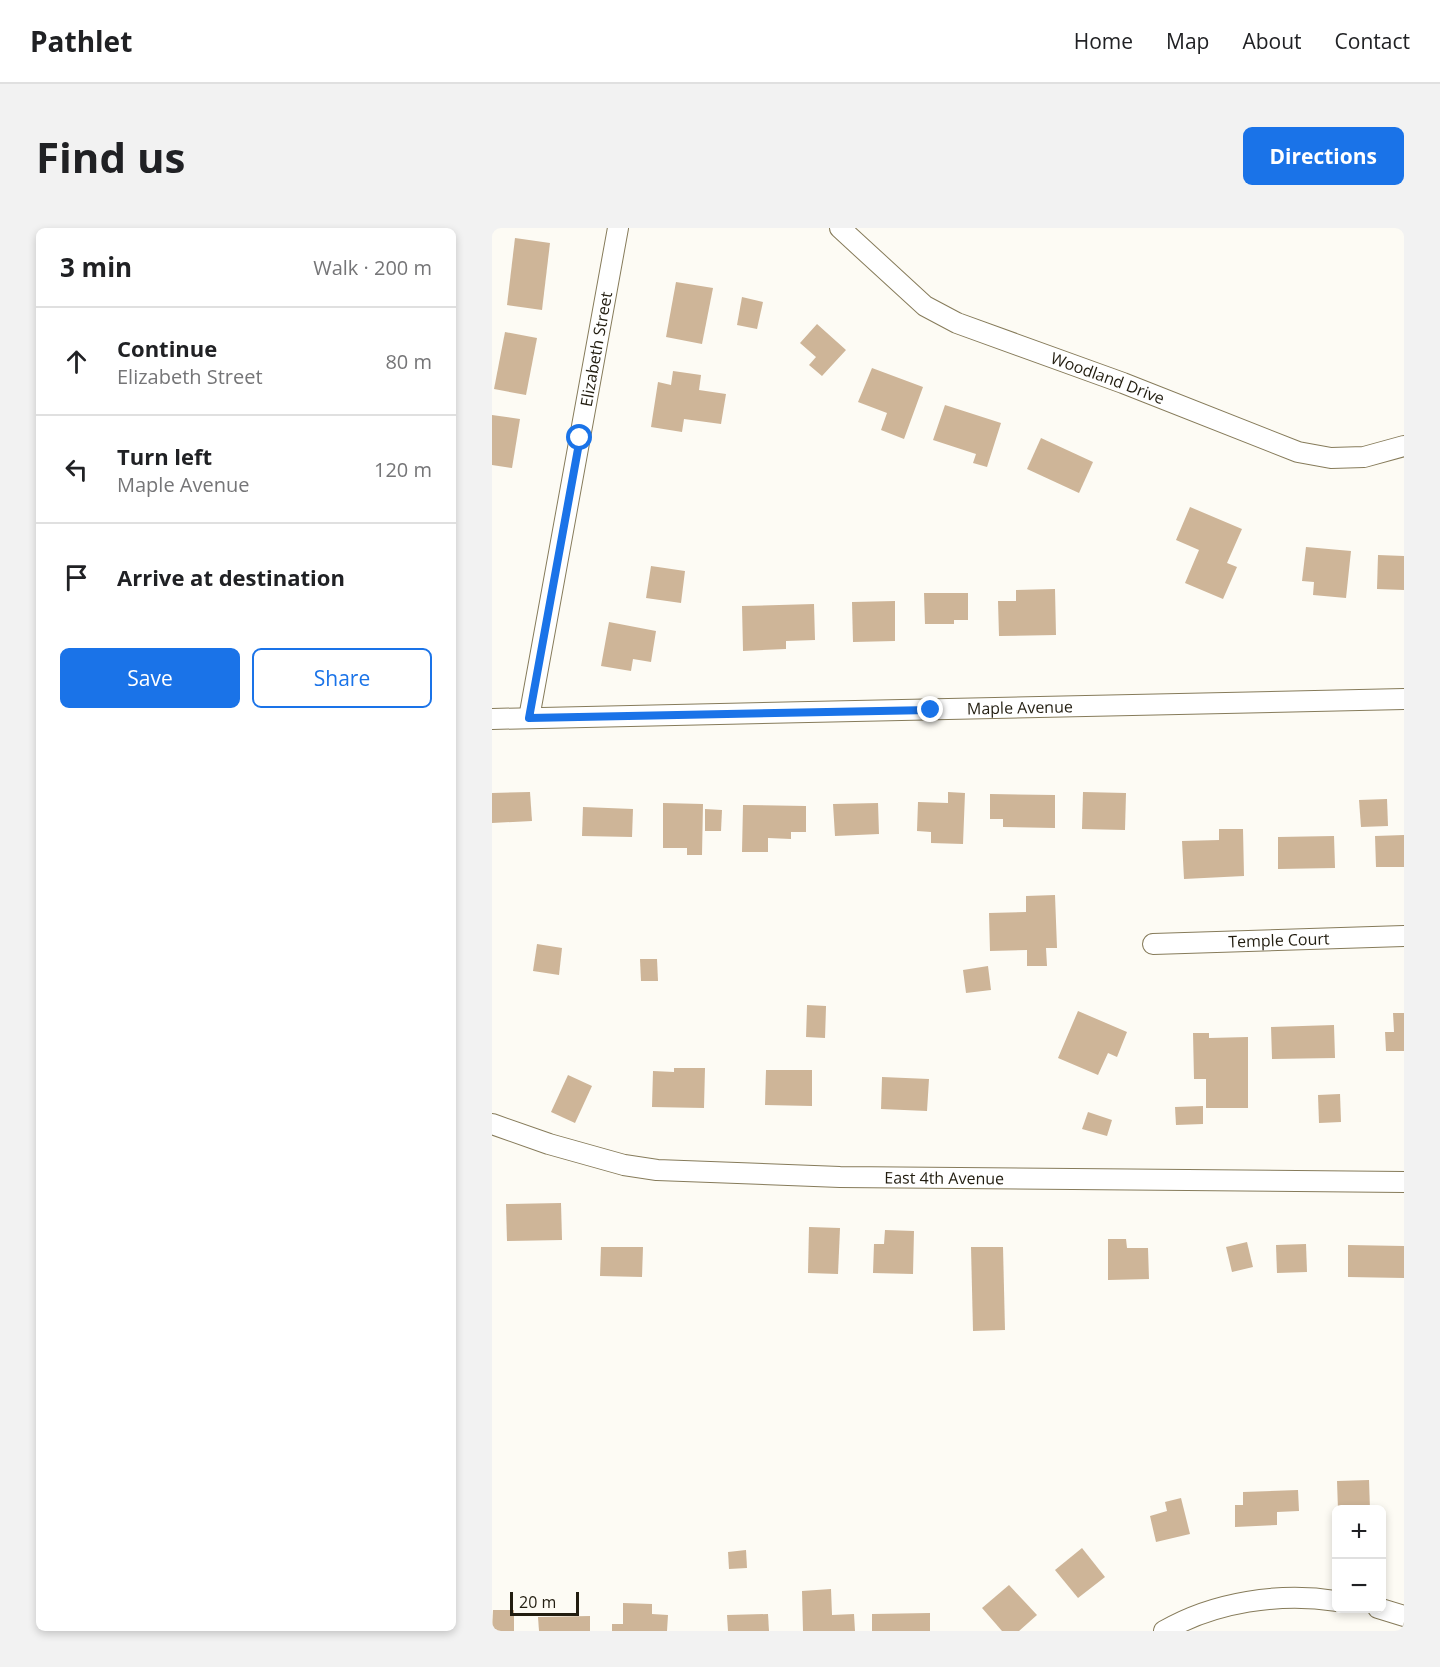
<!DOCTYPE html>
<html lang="en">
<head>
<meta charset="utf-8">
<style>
	:root { --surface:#fff; --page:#f2f2f2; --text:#202124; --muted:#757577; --line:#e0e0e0; --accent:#1a73e8 }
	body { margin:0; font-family:"Open Sans",sans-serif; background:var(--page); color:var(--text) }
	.controls { position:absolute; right:18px; bottom:18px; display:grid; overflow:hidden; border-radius:9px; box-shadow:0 3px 9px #0003 }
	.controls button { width:54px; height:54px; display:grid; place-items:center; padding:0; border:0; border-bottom:2px solid var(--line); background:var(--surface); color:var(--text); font:30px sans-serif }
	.scale { position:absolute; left:18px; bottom:15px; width:69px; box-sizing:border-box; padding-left:6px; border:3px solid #221d10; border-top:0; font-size:16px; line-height:21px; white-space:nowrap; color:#221d10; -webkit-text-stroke:4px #fdfbf4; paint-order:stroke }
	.stop { position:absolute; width:18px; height:18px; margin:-14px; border:4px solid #1a73e8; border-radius:50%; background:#fff }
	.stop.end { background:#1a73e8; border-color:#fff; box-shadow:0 2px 6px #0008 }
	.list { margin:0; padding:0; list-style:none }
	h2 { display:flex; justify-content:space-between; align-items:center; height:78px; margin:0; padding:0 24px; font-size:26px }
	h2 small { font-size:20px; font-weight:400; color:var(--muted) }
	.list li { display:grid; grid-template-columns:39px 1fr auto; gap:18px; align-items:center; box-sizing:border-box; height:108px; padding:0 24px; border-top:2px solid var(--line) }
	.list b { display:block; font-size:22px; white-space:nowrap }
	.list p { margin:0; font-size:20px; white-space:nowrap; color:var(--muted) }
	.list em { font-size:20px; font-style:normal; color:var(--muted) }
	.actions { display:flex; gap:12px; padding:18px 24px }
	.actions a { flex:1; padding:14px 0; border:2px solid var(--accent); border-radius:9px; text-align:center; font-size:21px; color:var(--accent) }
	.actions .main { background:var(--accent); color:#fff }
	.icon { flex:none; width:33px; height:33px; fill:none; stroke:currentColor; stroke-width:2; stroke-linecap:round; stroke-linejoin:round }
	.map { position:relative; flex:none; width:912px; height:1403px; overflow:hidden; border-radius:9px }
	header { display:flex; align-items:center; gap:36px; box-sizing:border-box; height:84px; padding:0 30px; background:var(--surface); border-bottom:2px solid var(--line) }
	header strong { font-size:28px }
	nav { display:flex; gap:33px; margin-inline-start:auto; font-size:21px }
	.intro { display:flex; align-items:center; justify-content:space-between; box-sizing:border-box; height:144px; padding:0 36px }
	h1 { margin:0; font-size:42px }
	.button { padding:15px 27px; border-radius:9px; background:var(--accent); color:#fff; font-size:21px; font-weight:700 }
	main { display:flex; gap:36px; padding:0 36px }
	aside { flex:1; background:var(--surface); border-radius:9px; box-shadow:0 3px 9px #0003 }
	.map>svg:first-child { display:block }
	.building { fill:#ceb598 }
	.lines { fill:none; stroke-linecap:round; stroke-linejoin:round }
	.minor-casing { stroke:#867b5a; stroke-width:22 }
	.minor { stroke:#fff; stroke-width:20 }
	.route { stroke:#1a73e8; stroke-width:8 }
	.labels { text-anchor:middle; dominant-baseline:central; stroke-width:6; stroke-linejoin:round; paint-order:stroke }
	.street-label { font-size:16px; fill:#221d10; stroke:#fdfbf4 }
</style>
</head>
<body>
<header>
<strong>Pathlet</strong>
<nav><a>Home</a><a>Map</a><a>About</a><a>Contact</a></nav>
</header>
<div class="intro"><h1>Find us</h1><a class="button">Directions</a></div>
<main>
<aside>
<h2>3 min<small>Walk · 200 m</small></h2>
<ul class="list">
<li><svg class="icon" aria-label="ahead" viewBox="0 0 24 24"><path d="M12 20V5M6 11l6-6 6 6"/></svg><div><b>Continue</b><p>Elizabeth Street</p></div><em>80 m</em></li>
<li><svg class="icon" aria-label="left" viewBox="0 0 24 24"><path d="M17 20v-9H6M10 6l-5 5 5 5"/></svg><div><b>Turn left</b><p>Maple Avenue</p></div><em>120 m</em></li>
<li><svg class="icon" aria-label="arrive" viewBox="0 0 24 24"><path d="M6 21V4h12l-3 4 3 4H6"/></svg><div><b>Arrive at destination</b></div></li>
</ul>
<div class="actions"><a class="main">Save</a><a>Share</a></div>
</aside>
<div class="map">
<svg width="912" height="1403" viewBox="0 0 912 1403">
	<rect width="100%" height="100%" fill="#fdfbf4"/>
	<g class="building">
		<path d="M23 10 58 15 50 82 15 77Z"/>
		<path d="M184 54 221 60 210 116 174 109Z"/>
		<path d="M250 69 271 74 265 101 245 97Z"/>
		<path d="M325 96 354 122 330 148 317 137 324 129 308 115Z"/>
		<path d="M13 104 45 110 34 167 2 161Z"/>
		<path d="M380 140 431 159 412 211 389 202 395 185 366 174Z"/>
		<path d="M181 143 209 147 207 162 234 166 229 196 192 191 190 204 159 199 166 154 179 157Z"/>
		<path d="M453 177 509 195 495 239 481 235 484 226 441 212Z"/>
		<path d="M0 187 28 191 20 240 0 237Z"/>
		<path d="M549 210 601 234 587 265 535 241Z"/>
		<path d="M698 279 750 301 735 335 745 339 731 371 693 355 707 322 684 312Z"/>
		<path d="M814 319 859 323 854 370 821 367 822 354 810 353Z"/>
		<path d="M886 327 912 328V362L885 361Z"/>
		<path d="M159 338 193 343 189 375 154 370Z"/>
		<path d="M563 361 564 407 507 408 506 373H524V362Z"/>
		<path d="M432 365H476V392H462V396H433Z"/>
		<path d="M403 373V413L361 414 360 374Z"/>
		<path d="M322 376 323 412 294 413V421L251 423 250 378Z"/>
		<path d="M117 394 164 403 159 434 141 431 139 443 109 438Z"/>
		<path d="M38 564 40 593 0 595V565Z"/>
		<path d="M456 564 473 565 471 616 439 615V604L425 603 426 574 456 575Z"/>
		<path d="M591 564 634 565 633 602 590 601Z"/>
		<path d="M498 566 563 567V600L511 599V591H498Z"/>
		<path d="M895 571 896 598 869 599 867 572Z"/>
		<path d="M171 575 211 576 210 627H195V620H171Z"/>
		<path d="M386 575 387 606 343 608 341 576Z"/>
		<path d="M251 577 314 578V604H299V611L276 610V624H250Z"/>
		<path d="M91 579 141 581 140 609 90 608Z"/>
		<path d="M213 581 230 582 229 603H213Z"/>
		<path d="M727 601H751L752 648 692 651 690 613 727 612Z"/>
		<path d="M912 607V639H884L883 608Z"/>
		<path d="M842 608 843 640 786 641V609Z"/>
		<path d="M563 667 565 720H554L555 738H535V722L498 723 497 685 534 684V668Z"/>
		<path d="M45 716 70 720 67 747 41 743Z"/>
		<path d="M148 731H165L166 753H149Z"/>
		<path d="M496 738 499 762 474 765 471 742Z"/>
		<path d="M315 777 334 778 333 810 314 809Z"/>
		<path d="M586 783 635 804 625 829 616 825 606 847 566 830Z"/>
		<path d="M901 785H912V823H894L893 804H902Z"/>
		<path d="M842 797 843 830 780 831 779 799Z"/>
		<path d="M701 805H717V810L756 809V880H714V851H702Z"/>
		<path d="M182 840H213L212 880 160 879 161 843 182 844Z"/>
		<path d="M274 842H320V878L273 877Z"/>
		<path d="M76 847 100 858 83 895 59 884Z"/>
		<path d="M390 849 437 851 435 883 389 881Z"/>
		<path d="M848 866 849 894 827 895 826 867Z"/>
		<path d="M711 878V896L684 897 683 879Z"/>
		<path d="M596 884 620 892 615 908 590 901Z"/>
		<path d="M69 975 70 1012 15 1013 14 976Z"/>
		<path d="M317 999 348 1000 346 1046 316 1045Z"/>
		<path d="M393 1002 422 1003 421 1046 381 1045 382 1016H392Z"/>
		<path d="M616 1011H634L635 1020H656L657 1051 616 1052Z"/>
		<path d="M755 1014 761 1039 740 1044 734 1019Z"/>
		<path d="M814 1016 815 1044 785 1045 784 1017Z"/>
		<path d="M856 1017 912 1018V1050L856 1049Z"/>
		<path d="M109 1019H151L150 1049 108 1048Z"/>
		<path d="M479 1019H511L513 1102 481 1103Z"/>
		<path d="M877 1252 878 1282H846L845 1253Z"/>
		<path d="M806 1262 807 1283 785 1284V1297L743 1299V1277H751V1264Z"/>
		<path d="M689 1270 698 1306 664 1314 658 1288 675 1283 673 1274Z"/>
		<path d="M590 1320 613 1349 586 1370 563 1342Z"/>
		<path d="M254 1322 255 1340 237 1341 236 1324Z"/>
		<path d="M517 1357 545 1387 527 1403H510L490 1380Z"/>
		<path d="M339 1361 340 1387 362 1386 363 1403H311L310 1363Z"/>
		<path d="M131 1375 160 1376V1386L176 1387 175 1403H120V1396H131Z"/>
		<path d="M1 1382H22V1403H0Z"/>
		<path d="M438 1385V1403H380V1386Z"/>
		<path d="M276 1386 277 1403H236L235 1387Z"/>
		<path d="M98 1388V1403H47L46 1389Z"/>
	</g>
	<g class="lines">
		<defs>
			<g id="minor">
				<path id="s1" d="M348 0 433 78 465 95 631 155 806 224 839 230 872 229 912 218"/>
				<path id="s2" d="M37 490 126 0"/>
				<path id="s3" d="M0 491 912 471"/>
				<path id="s4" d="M661 716 912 708"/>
				<path id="s5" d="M0 896 57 916 132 937 165 942 348 949 912 954"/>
				<path d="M886 1380 912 1388"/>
				<path d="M672 1403C722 1374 788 1364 844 1373"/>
			</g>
		</defs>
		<use href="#minor" class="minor-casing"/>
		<use href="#minor" class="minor"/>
	</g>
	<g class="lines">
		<path class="route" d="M88 210 37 490 439 482"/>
	</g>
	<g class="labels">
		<g class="street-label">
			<text stroke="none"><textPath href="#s2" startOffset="375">Elizabeth Street</textPath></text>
			<text stroke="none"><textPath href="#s1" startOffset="312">Woodland Drive</textPath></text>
			<text stroke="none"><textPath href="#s3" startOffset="528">Maple Avenue</textPath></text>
			<text stroke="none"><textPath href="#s4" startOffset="126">Temple Court</textPath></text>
			<text stroke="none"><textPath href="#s5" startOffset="459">East 4th Avenue</textPath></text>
		</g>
	</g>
</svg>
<div class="controls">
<button>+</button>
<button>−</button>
</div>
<div class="scale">20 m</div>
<div class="stop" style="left:88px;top:210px"></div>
<div class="stop end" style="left:439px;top:482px"></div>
</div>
</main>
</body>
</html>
